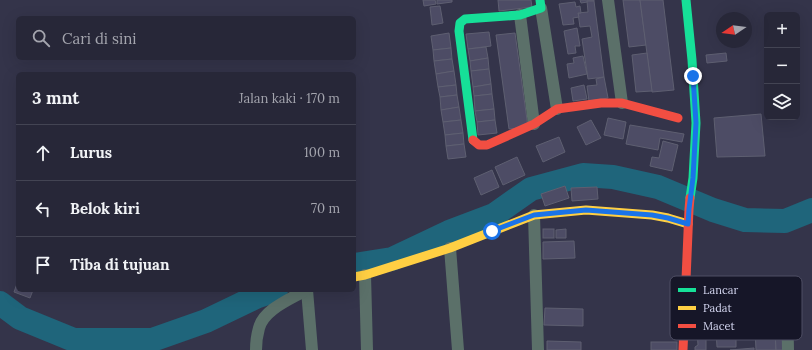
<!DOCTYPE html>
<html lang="id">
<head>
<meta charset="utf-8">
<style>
	:root { --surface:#272738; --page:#2f2f40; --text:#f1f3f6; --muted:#a4a5ae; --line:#434453 }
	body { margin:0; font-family:Lora,serif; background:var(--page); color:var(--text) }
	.controls { position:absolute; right:12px; top:12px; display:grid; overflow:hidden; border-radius:6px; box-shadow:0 4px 16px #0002 }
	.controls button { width:36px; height:36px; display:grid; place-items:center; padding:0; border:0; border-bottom:1px solid var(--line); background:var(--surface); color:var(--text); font:20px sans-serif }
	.compass { position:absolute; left:716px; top:12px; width:36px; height:36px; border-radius:50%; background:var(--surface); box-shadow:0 4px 16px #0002; rotate:257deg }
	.stop { position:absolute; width:12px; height:12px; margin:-9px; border:3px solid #1a73e8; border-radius:50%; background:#fff }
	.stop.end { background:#1a73e8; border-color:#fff; box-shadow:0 1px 4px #0008 }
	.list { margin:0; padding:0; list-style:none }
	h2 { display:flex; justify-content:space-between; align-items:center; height:52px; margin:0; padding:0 16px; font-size:17px }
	h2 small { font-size:13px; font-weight:400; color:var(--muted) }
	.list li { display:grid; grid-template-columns:26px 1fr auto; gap:12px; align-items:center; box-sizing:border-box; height:56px; padding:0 16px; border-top:1px solid var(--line) }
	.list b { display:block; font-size:15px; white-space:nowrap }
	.list em { font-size:13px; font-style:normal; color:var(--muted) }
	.icon { flex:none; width:22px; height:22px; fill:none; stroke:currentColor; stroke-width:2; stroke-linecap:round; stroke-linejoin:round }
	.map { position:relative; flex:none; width:812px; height:350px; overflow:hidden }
	.search { position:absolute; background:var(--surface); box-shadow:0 4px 16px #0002; left:16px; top:16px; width:340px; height:44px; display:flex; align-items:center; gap:10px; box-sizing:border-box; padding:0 14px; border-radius:6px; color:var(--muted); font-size:15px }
	.panel { position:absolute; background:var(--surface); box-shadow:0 4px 16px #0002; left:16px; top:72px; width:340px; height:220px; border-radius:6px }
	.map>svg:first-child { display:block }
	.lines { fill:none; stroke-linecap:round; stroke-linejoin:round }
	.river { stroke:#1f657b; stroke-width:24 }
	.building { fill:#4d4c65; stroke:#5e5f71 }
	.street { stroke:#5b7069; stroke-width:12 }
	.fast { stroke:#16e098; stroke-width:9 }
	.slow { stroke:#ffcf43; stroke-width:9 }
	.jam { stroke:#f24e42; stroke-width:9 }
	.route { stroke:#1a73e8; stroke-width:5 }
	.key { fill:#161628; stroke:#4f4f64; stroke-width:1 }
	.key-label { font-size:11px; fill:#d3d5ef }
</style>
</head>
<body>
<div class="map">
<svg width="812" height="350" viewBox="0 0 812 350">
	<rect width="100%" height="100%" fill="#34344a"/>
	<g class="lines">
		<g class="river">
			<path d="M354 265 392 259 449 232 494 215 531 189 583 175 613 177 658 187 713 210 745 220 785 221 812 210"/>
			<path d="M0 303 20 318 74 340H152L206 321 258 296 276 290"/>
		</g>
	</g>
	<g class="building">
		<path d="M423 0H435L436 4 424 6Z"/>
		<path d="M437 0H452V2L437 4Z"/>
		<path d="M498 0H531L532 7 499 11Z"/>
		<path d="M580 0H594V1L581 3Z"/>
		<path d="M623 0H640L646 45 629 47Z"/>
		<path d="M640 0H663L674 90 652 92Z"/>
		<path d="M587 1H594L604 77 588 79 582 39 592 37 590 26 580 27 578 13 588 12Z"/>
		<path d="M575 2 576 7 580 6 581 13H578L579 17 573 18 574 24 563 25 559 4Z"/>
		<path d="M440 6 443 23 432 25 430 7Z"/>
		<path d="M577 28 580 46H575L576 53 568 54 564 31Z"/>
		<path d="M489 32 491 46 468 49 466 34Z"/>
		<path d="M449 33 451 48 433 50 431 36Z"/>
		<path d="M515 33 528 127 509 129 496 35Z"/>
		<path d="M486 47 488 58 470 61 468 49Z"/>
		<path d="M451 48 452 59 434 61 433 50Z"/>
		<path d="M647 53 652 91 636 92 632 55Z"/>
		<path d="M726 53 727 61 707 63 706 55Z"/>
		<path d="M583 56 587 74 569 78 567 64 574 63 573 58Z"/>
		<path d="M488 58 489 69 471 71 470 61Z"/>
		<path d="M452 59 454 71 436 74 434 61Z"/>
		<path d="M489 69 491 84 473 87 471 71Z"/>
		<path d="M454 71 456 85 438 87 436 74Z"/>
		<path d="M604 77 608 98 589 101 587 86 597 85 596 79Z"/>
		<path d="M491 84 492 94 474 96 473 87Z"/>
		<path d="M456 85 457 95 440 97 438 87Z"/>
		<path d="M584 85 587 99 573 101 571 88Z"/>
		<path d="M492 94 494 109 475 111 474 96Z"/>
		<path d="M457 95 459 107 441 110 440 97Z"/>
		<path d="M459 107 461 120 443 122 441 110Z"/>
		<path d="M494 109 495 120 477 122 475 111Z"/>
		<path d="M761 114 765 156 717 157 714 118Z"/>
		<path d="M608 118 626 122 623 139 604 135Z"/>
		<path d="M461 120 463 133 445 135 443 122Z"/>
		<path d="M495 120 497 133 478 135 477 122Z"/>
		<path d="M591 120 601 138 586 145 577 127Z"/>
		<path d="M630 125 684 134 682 142 660 138 658 150 626 144Z"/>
		<path d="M463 133 464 144 446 146 445 135Z"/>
		<path d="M559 137 565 152 543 162 536 146Z"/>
		<path d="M663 141 678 145 672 171 650 166 652 157 659 158Z"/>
		<path d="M464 144 466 157 448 159 446 146Z"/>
		<path d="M517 157 525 175 503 185 495 167Z"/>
		<path d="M492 170 499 187 481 195 474 178Z"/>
		<path d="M565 186 569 198 545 206 541 194Z"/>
		<path d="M597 187 598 199 572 201 571 188Z"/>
		<rect x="543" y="229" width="11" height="9"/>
		<path d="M566 229V238H556V230Z"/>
		<path d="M574 241 575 258 543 259V242Z"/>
		<path d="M18 281V290H33L30 298 14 292Z"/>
		<path d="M545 308 583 309V326L544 325Z"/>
		<path d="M775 327 776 350H756L755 328Z"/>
		<path d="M736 329V347H717L716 330Z"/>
		<path d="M775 329H785L786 350H776Z"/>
		<path d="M697 330H706V350H695V347L698 345Z"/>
		<path d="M547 341 581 342V350H547Z"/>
		<rect x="651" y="342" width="26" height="8"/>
		<path d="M754 348V350H730Z"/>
	</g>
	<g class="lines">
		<g class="street">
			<path d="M608 0 622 103"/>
			<path d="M541 8 557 109"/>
			<path d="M520 15 534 124"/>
			<path d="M534 215 538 350"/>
			<path d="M450 248 458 350"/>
			<path d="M365 275 367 350"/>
			<path d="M307 290 312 350"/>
			<path d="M684 330 764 317 776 318 785 321C788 331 788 340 788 350"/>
			<path d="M256 350C256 343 257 335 259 328 264 309 291 299 306 290"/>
		</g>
		<g class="fast">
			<path d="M686 0 692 60 696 123 693 178 690 198"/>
			<path d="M473 140 459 31 460 23 465 19 520 15 541 8 540 0"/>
		</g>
		<path class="slow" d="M354 277 365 275 450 248 534 215 586 210 652 215 668 218 688 224"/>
		<g class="jam">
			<path d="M473 140 479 145H487L534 124 557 109 601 103H622L678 118"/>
			<path d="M683 350 689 209 690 198"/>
		</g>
	</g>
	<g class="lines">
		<path class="route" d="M492 231 534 215 586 210 652 215 668 218 688 224 689 209 693 178 696 123 693 76"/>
	</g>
	<rect x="670" y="276" width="132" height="64" rx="6" class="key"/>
	<rect x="678" y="288" width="18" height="4" fill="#16e098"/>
	<rect x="678" y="306" width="18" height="4" fill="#ffcf43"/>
	<rect x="678" y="324" width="18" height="4" fill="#f24e42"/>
	<g class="key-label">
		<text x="703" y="294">Lancar</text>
		<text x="703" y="312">Padat</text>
		<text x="703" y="330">Macet</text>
	</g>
</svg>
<div class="controls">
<button>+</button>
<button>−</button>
<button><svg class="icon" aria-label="layers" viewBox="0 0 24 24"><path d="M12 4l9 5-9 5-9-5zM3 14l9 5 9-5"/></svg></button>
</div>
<svg class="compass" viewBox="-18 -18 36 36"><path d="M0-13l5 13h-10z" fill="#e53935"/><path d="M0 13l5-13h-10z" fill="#a4a5ae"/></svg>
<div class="stop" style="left:492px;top:231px"></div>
<div class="stop end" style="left:693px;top:76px"></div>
<div class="search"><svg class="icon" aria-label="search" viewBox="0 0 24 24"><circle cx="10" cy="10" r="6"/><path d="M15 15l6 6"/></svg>Cari di sini</div>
<section class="panel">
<h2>3 mnt<small>Jalan kaki · 170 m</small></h2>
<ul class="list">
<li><svg class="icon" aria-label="ahead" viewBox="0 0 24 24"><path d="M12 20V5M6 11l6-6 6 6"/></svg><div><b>Lurus</b></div><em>100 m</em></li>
<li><svg class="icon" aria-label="left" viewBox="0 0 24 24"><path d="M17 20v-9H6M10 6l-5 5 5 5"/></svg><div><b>Belok kiri</b></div><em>70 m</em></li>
<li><svg class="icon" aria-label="arrive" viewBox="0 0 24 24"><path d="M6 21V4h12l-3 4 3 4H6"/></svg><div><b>Tiba di tujuan</b></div></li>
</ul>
</section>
</div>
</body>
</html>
